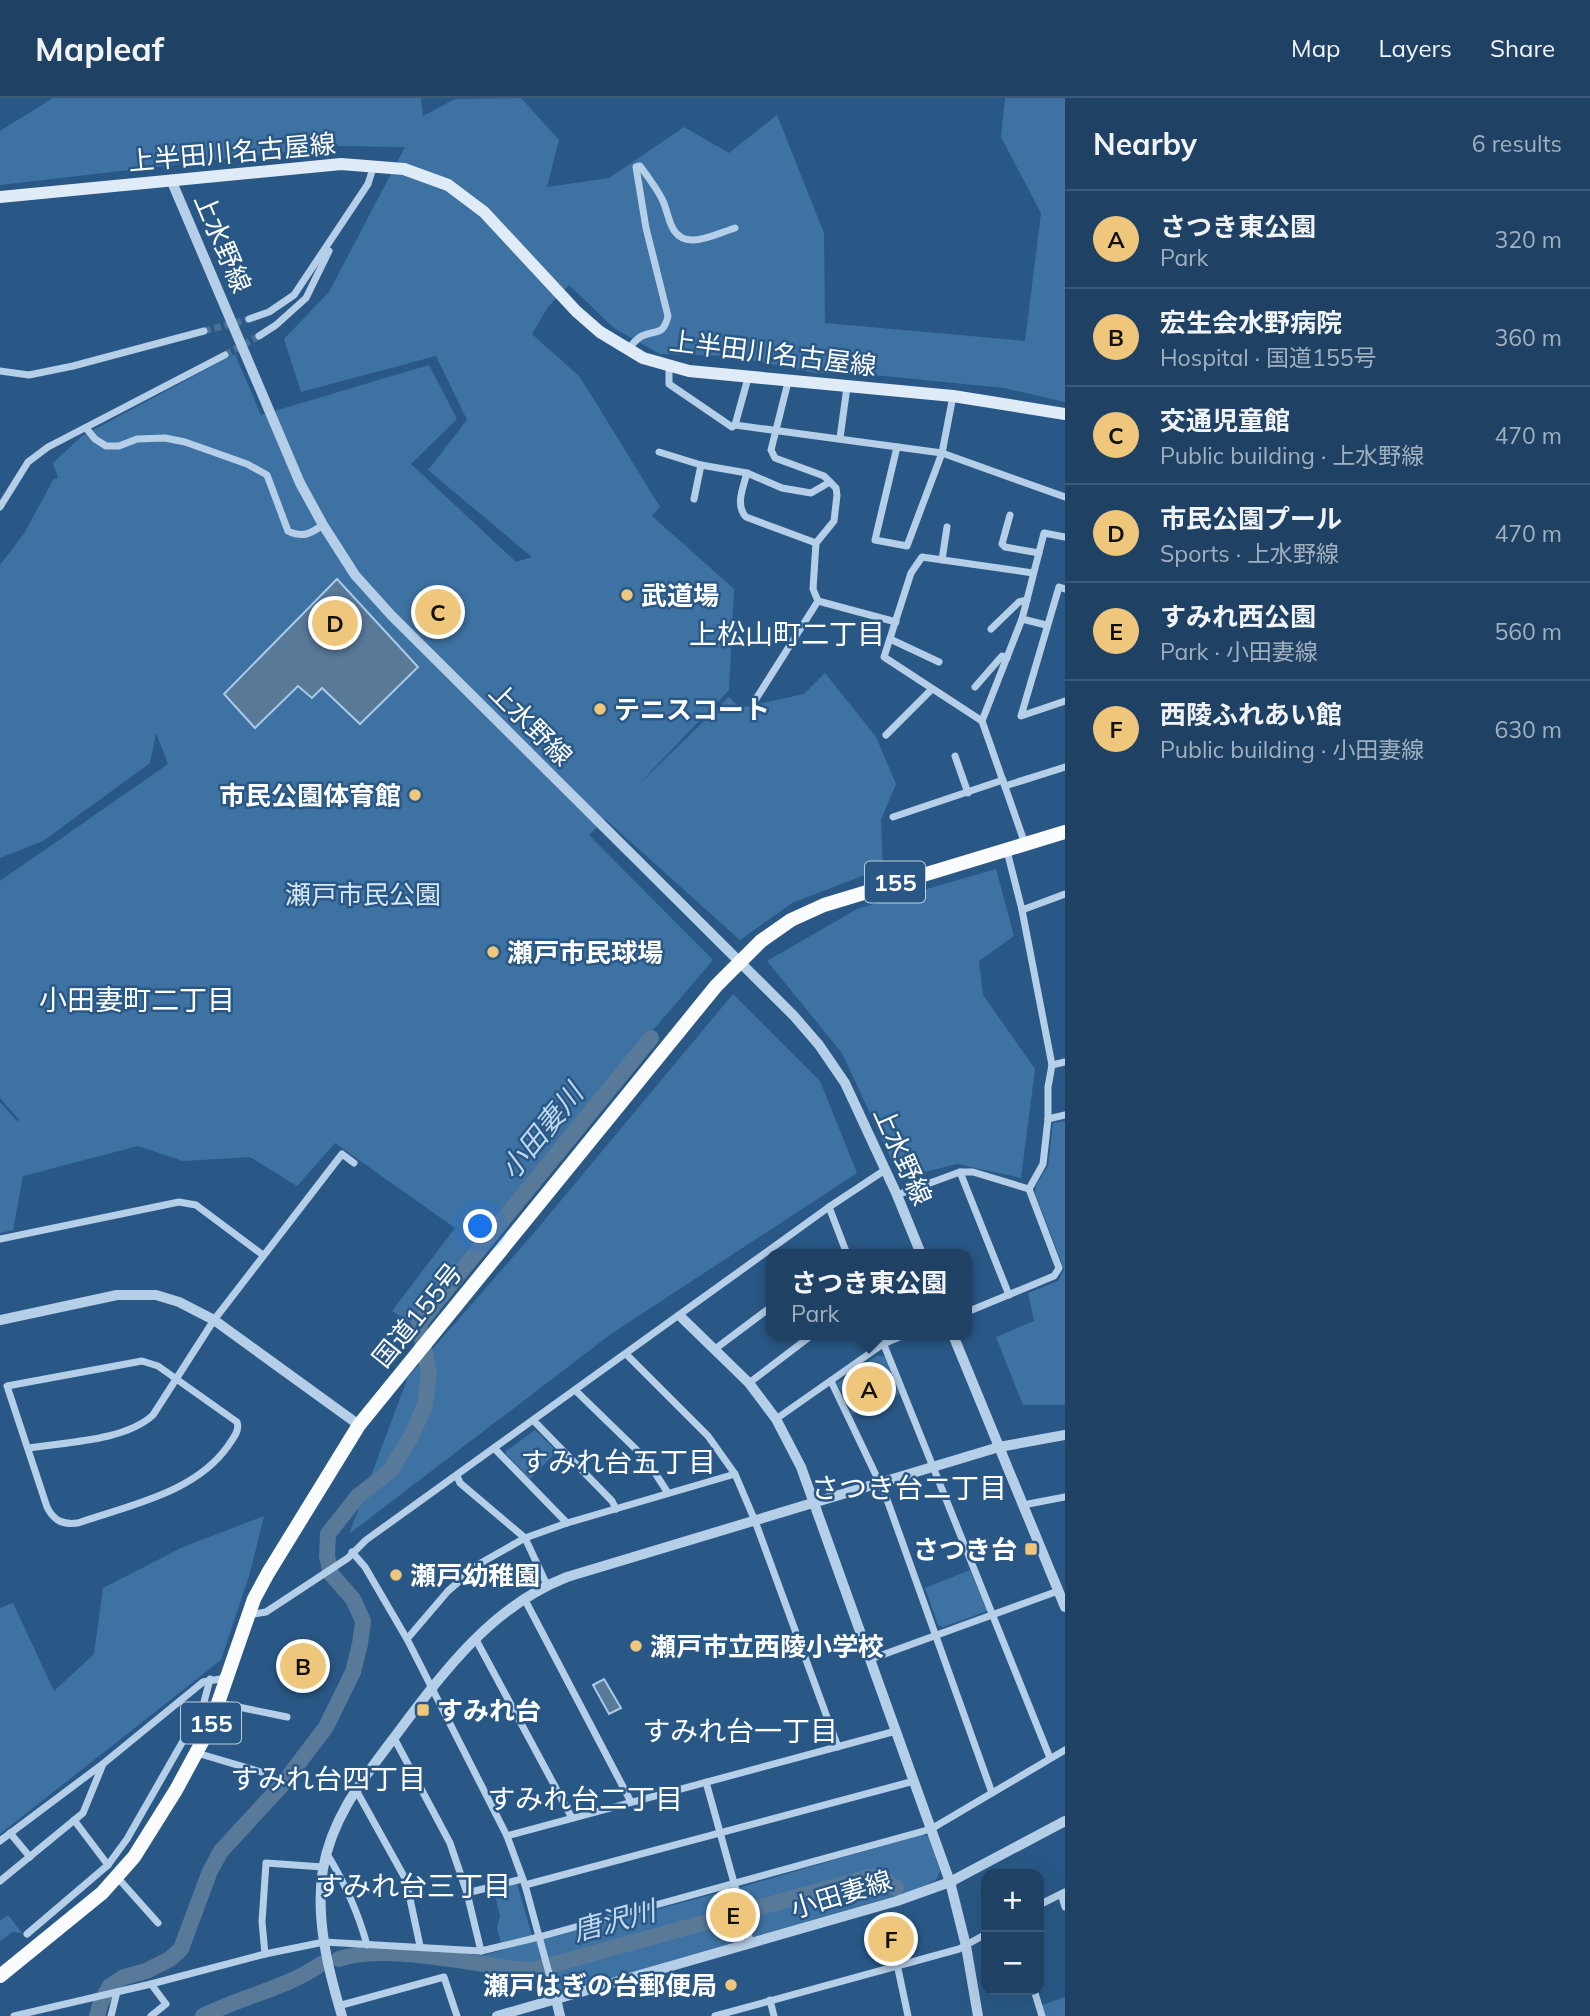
<!DOCTYPE html>
<html lang="en">
<head>
<meta charset="utf-8">
<style>
	:root { --surface:#1f4264; --page:#27496a; --text:#f1f3f6; --muted:#a1b0bf; --line:#3c5b78; --accent:#eec67c }
	body { margin:0; font-family:Mulish,"Noto Sans JP",sans-serif; background:var(--page); color:var(--text) }
	.controls { position:absolute; right:21px; bottom:21px; display:grid; overflow:hidden; border-radius:14px; box-shadow:0 7px 28px #0002 }
	.controls button { width:63px; height:63px; display:grid; place-items:center; padding:0; border:0; border-bottom:2px solid var(--line); background:var(--surface); color:var(--text); font:35px sans-serif }
	.you { position:absolute; left:481px; top:1129px; width:24px; height:24px; margin:-18px; border:5px solid #fff; border-radius:50%; background:#1a73e8; box-shadow:0 0 0 10px #1a73e833 }
	.badge { display:grid; place-items:center; width:46px; height:46px; border-radius:50%; background:var(--accent); color:#111; font-size:23px; font-weight:700 }
	.pin { position:absolute; translate:-50% -50%; border:4px solid #fff; box-shadow:0 2px 7px #0006 }
	.popup { position:absolute; left:766px; top:1151px; width:206px; height:91px; box-sizing:border-box; display:grid; place-content:center; border-radius:14px; background:var(--surface); filter:drop-shadow(0 2px 5px #0005); font-size:23px; white-space:nowrap; color:var(--muted) }
	.popup b { font-size:26px; color:var(--text) }
	.popup::after { content:''; position:absolute; left:50%; top:100%; margin-left:-14px; border:14px solid transparent; border-top-color:var(--surface) }
	.list { margin:0; padding:0; list-style:none }
	h2 { display:flex; justify-content:space-between; align-items:center; height:91px; margin:0; padding:0 28px; font-size:30px }
	h2 small { font-size:23px; font-weight:400; color:var(--muted) }
	.list li { display:grid; grid-template-columns:46px 1fr auto; gap:21px; align-items:center; box-sizing:border-box; height:98px; padding:0 28px; border-top:2px solid var(--line) }
	.list b { display:block; font-size:26px; white-space:nowrap }
	.list p { margin:0; font-size:23px; white-space:nowrap; color:var(--muted) }
	.list em { font-size:23px; font-style:normal; color:var(--muted) }
	.map { position:relative; flex:none; width:1065px; height:1918px; overflow:hidden }
	header { display:flex; align-items:center; gap:42px; box-sizing:border-box; height:98px; padding:0 35px; background:var(--surface); border-bottom:2px solid var(--line) }
	header strong { font-size:33px }
	nav { display:flex; gap:38px; margin-inline-start:auto; font-size:24px }
	main { display:flex }
	aside { flex:1; background:var(--surface) }
	.map>svg:first-child { display:block }
	.green { fill:#3e72a3 }
	.water { fill:#597999; stroke:#aacae8; stroke-width:2 }
	.lines { fill:none; stroke-linecap:round; stroke-linejoin:round }
	.river { stroke:#597999; stroke-width:16 }
	.minor-tunnel { stroke:#497198; stroke-width:7; stroke-dasharray:7 3.5; stroke-linecap:butt }
	.minor { stroke:#b5cfe8; stroke-width:7 }
	.tertiary { stroke:#b5cfe8; stroke-width:10 }
	.secondary { stroke:#dfebf7; stroke-width:12 }
	.trunk { stroke:#fbfcfe; stroke-width:14 }
	.poi-dot { fill:#eec67c; stroke:#295886; stroke-width:2.5 }
	.labels { text-anchor:middle; dominant-baseline:central; stroke-width:5; stroke-linejoin:round; paint-order:stroke }
	.shield { fill:#295886; stroke:#bfcddb; stroke-width:2 }
	.shield-label { font-size:24px; font-weight:bold; fill:#fff }
	.street-label { font-size:26px; fill:#fff; stroke:#295886 }
	.poi-label { font-size:26px; font-weight:bold; fill:#fff; stroke:#295886; text-anchor:start }
	.park-label { font-size:26px; fill:#d9e8f6; stroke:#295886 }
	.neighbourhood-label { font-size:28px; fill:#fff; stroke:#295886 }
	.water-label { font-size:28px; font-style:italic; fill:#c1d9ef; stroke:#295886 }
</style>
</head>
<body>
<header>
<strong>Mapleaf</strong>
<nav><a>Map</a><a>Layers</a><a>Share</a></nav>
</header>
<main>
<div class="map">
<svg width="1065" height="1918" viewBox="0 0 1065 1918">
	<rect width="100%" height="100%" fill="#295886"/>
	<g class="green">
		<path d="M53 0H421L423 18 455 1 521 0 559 42 547 89 609 80 684 29 729 55 777 17 824 135 825 225 1025 243 1041 115 1001 39 1005 0H1065V304L1004 290 874 277 815 275 731 258 660 256 614 230 569 187 548 209 532 236 580 279 660 409 652 418 734 491 729 592 635 690 729 599 740 610 804 596 825 575 876 639 896 686 881 722 883 770 792 805 740 842 605 721 589 737 713 862 620 971 575 1038 424 1233 392 1213 455 1130 335 1045 297 1088 250 1059 183 1063 138 1048 23 1078 13 1132 0 1135V1004L17 1023 19 1022 0 1000V783L168 666 156 635 150 665 43 743 0 760V467L25 434 53 382 58 380 53 365 82 338 235 256 261 317 429 267 457 321 411 366 516 464 532 459 428 372 467 322 436 258 301 294 284 241 329 194 405 49 336 48 0 87V33Z"/>
		<path d="M996 771 1014 838 979 863 983 897 1035 971 1021 1080 957 1066 900 1080 842 955 767 863 857 811Z"/>
		<path d="M733 896 820 983 857 1075 611 1236 349 1436 408 1279 533 1136Z"/>
		<path d="M1065 1023V1307H1023L996 1239 1034 1223 1028 1195 1058 1183 1064 1171 1035 1095 1036 1087 1048 1068 1053 1025Z"/>
		<path d="M878 1257 885 1259 900 1296 852 1317 837 1285Z"/>
		<path d="M535 1332 557 1353 530 1381 506 1356V1353Z"/>
		<path d="M264 1418 250 1475 221 1562 0 1736V1510L13 1505 54 1593 94 1556 103 1490 183 1449Z"/>
		<path d="M970 1472 987 1513 943 1529 938 1527 925 1490Z"/>
		<path d="M923 1736 929 1739 940 1773 936 1782 919 1791 562 1894 556 1891 548 1865 526 1870 481 1865 480 1858 503 1852 497 1831 500 1818 494 1793 517 1786 534 1844 741 1789Z"/>
		<path d="M8 1817 22 1835 13 1834 0 1843V1823Z"/>
		<path d="M1065 1899V1918H1045L1042 1907Z"/>
	</g>
	<g class="water">
		<path d="M337 481 418 569 360 626 322 590 312 600 298 588 255 630 224 596Z"/>
		<path d="M604 1581 621 1610 609 1616 593 1587Z"/>
	</g>
	<g class="lines">
		<g class="river">
			<path d="M339 1861C385 1845 473 1866 523 1872H533L869 1779H881L896 1790"/>
			<path d="M97 1918 101 1904 110 1888 124 1879 146 1873 170 1861 181 1851 210 1773 221 1753 282 1687 326 1629 353 1574 360 1546 363 1523 353 1501 331 1476 327 1458 328 1436 358 1398 390 1373 412 1337 425 1307 429 1276 419 1225 651 940"/>
			<path d="M203 1918C242 1898 285 1891 321 1866"/>
		</g>
		<g class="minor-tunnel">
			<path d="M204 233 249 221"/>
			<path d="M225 257 259 238"/>
		</g>
		<g class="minor">
			<path d="M249 221 269 214 294 197 368 86 374 67"/>
			<path d="M259 238 276 227 306 200 329 153"/>
			<path d="M628 251C633 246 636 241 642 238 656 231 663 239 668 218L646 130 636 69 640 68C648 79 656 89 662 101 670 116 668 141 692 142 704 143 722 134 735 130"/>
			<path d="M669 269V286L732 329 735 327 942 355 1065 399"/>
			<path d="M0 273 29 277 73 268 204 233"/>
			<path d="M788 284 771 352 775 360 824 378 836 390 837 397 834 423 816 445 813 491 818 503 896 524"/>
			<path d="M735 327 748 280"/>
			<path d="M86 330 95 341 106 348H119L137 341 165 340 185 344 247 366 267 377 288 433C303 440 310 436 323 427"/>
			<path d="M840 340 847 289"/>
			<path d="M897 349 875 442 907 448 942 355 953 298"/>
			<path d="M659 354 701 367 747 375 782 390 811 395 830 384"/>
			<path d="M747 375C743 390 735 407 746 419L816 445"/>
			<path d="M694 401 701 367"/>
			<path d="M0 409 28 364 48 349 225 257"/>
			<path d="M1010 417 1002 446 1005 449 1039 455"/>
			<path d="M942 462 947 429"/>
			<path d="M1065 491 1059 489 1021 618 1065 603"/>
			<path d="M1022 521 1046 527"/>
			<path d="M991 531 1019 504 1027 502"/>
			<path d="M890 541 939 564"/>
			<path d="M975 589 1002 558 1007 560"/>
			<path d="M754 604 818 503"/>
			<path d="M982 623 1022 521 1044 435 1065 439"/>
			<path d="M886 637 932 591"/>
			<path d="M955 658 968 695"/>
			<path d="M1005 688 1065 669"/>
			<path d="M893 719 1003 682"/>
			<path d="M1025 746 982 623 884 559 911 475 922 459 1033 475"/>
			<path d="M1007 753 1022 812 1052 967 1048 989V1021L1043 1066 1029 1091"/>
			<path d="M1022 812 1065 796"/>
			<path d="M1052 967 1065 964"/>
			<path d="M1048 1021 1065 1017"/>
			<path d="M960 1074 1009 1197"/>
			<path d="M897 1097 960 1074H973L1029 1091"/>
			<path d="M829 1109 847 1156"/>
			<path d="M0 1141 179 1104 196 1107 263 1157"/>
			<path d="M967 1214 1054 1178 1059 1170 1029 1091"/>
			<path d="M880 1237 1050 1660"/>
			<path d="M715 1251 771 1209"/>
			<path d="M626 1256 708 1338 735 1376 755 1423 838 1649"/>
			<path d="M142 1263 158 1268 237 1324C240 1333 233 1340 228 1348 195 1395 129 1407 78 1425 63 1427 54 1423 47 1409L7 1288Z"/>
			<path d="M831 1283 885 1396 992 1695"/>
			<path d="M749 1285 812 1237"/>
			<path d="M576 1293 646 1361 668 1395"/>
			<path d="M776 1321 883 1246 904 1237"/>
			<path d="M534 1323 612 1403 616 1411"/>
			<path d="M28 1350C66 1344 125 1343 153 1317L214 1222 342 1056 354 1065"/>
			<path d="M495 1351 567 1425"/>
			<path d="M457 1378 460 1385 525 1440 547 1487"/>
			<path d="M1023 1407 1065 1399"/>
			<path d="M352 1454 365 1469 407 1541 507 1738 525 1787 556 1901"/>
			<path d="M524 1500 631 1704"/>
			<path d="M248 1517 266 1514 348 1460 366 1442 829 1109 885 1072"/>
			<path d="M475 1540 572 1720"/>
			<path d="M407 1541 448 1493 479 1466 525 1440 567 1425 735 1376"/>
			<path d="M871 1561 1058 1493"/>
			<path d="M219 1605 287 1619"/>
			<path d="M394 1640 450 1745 467 1795 481 1853"/>
			<path d="M197 1655 261 1674"/>
			<path d="M706 1684 751 1846"/>
			<path d="M356 1692 406 1782 420 1848"/>
			<path d="M74 1722 108 1767"/>
			<path d="M10 1735 30 1759"/>
			<path d="M507 1738 896 1633"/>
			<path d="M0 1743 104 1665 203 1584 220 1581 226 1585"/>
			<path d="M327 1756C345 1785 358 1814 367 1847"/>
			<path d="M117 1779 158 1825"/>
			<path d="M0 1783 83 1715 103 1666"/>
			<path d="M525 1787 914 1683"/>
			<path d="M467 1795 522 1781"/>
			<path d="M1061 1796 1065 1809"/>
			<path d="M1039 1807 1065 1794"/>
			<path d="M27 1836 108 1767 127 1741 203 1608 210 1581"/>
			<path d="M265 1856 262 1824 266 1765 323 1769"/>
			<path d="M897 1866 908 1918"/>
			<path d="M1034 1892 1042 1918"/>
			<path d="M770 1902 774 1918"/>
			<path d="M338 1908 444 1879 457 1918"/>
			<path d="M14 1918 151 1886 265 1856 324 1844 481 1853 539 1839 931 1731 1065 1652"/>
			<path d="M111 1918 117 1894"/>
			<path d="M151 1918 166 1906 151 1886"/>
			<path d="M715 1918 959 1851 986 1836"/>
		</g>
		<g class="tertiary">
			<path d="M172 84 300 385 323 427 355 477 391 517 794 918 819 947 845 985 897 1097 921 1156"/>
			<path d="M680 1218 749 1285 776 1321 801 1369 950 1784 966 1848 978 1918"/>
			<path d="M0 1222 117 1197H156L179 1204 214 1222 359 1327"/>
			<path d="M953 1237 1065 1509"/>
			<path d="M556 1901 560 1918"/>
			<path d="M342 1918C328 1872 315 1819 323 1771 332 1719 363 1681 393 1641 442 1576 490 1509 567 1479L999 1349 1065 1337"/>
			<path d="M497 1918 897 1803 950 1784 1065 1723"/>
		</g>
		<path class="secondary" d="M0 99 341 66 404 71 448 87 484 114 576 213 600 234 643 260 689 273 953 298 1065 316"/>
		<path class="trunk" d="M0 1878 102 1795 134 1759 176 1692 209 1631 254 1501 268 1475 359 1327 716 888 761 843 791 822 824 807 1065 734"/>
	</g>
	<g class="poi-dot">
		<circle cx="627" cy="497" r="7"/>
		<circle cx="600" cy="611" r="7"/>
		<circle cx="415" cy="697" r="7"/>
		<circle cx="493" cy="854" r="7"/>
		<rect x="1024" y="1444" width="14" height="14" rx="3.5"/>
		<circle cx="396" cy="1477" r="7"/>
		<circle cx="636" cy="1548" r="7"/>
		<rect x="416" y="1605" width="14" height="14" rx="3.5"/>
		<circle cx="731" cy="1887" r="7"/>
	</g>
	<g class="labels">
		<g class="shield">
			<rect x="865" y="763.5" width="60" height="41" rx="5"/>
			<rect x="181" y="1604.5" width="60" height="41" rx="5"/>
		</g>
		<g class="shield-label">
			<text x="895" y="784">155</text>
			<text x="211" y="1625">155</text>
		</g>
		<g class="street-label">
			<text transform="translate(232 54) rotate(-5)">上半田川名古屋線</text>
			<text transform="translate(223 145) rotate(67)">上水野線</text>
			<text transform="translate(773 255) rotate(7)">上半田川名古屋線</text>
			<text transform="translate(531 626) rotate(45)">上水野線</text>
			<text transform="translate(903 1058) rotate(66)">上水野線</text>
			<text transform="translate(417 1217) rotate(-51)">国道155号</text>
			<text transform="translate(841 1796) rotate(-17)">小田妻線</text>
		</g>
		<g class="poi-label">
			<text x="641" y="497">武道場</text>
			<text x="614" y="611">テニスコート</text>
			<text x="401" y="697" text-anchor="end">市民公園体育館</text>
			<text x="507" y="854">瀬戸市民球場</text>
			<text x="1017" y="1451" text-anchor="end">さつき台</text>
			<text x="410" y="1477">瀬戸幼稚園</text>
			<text x="650" y="1548">瀬戸市立西陵小学校</text>
			<text x="437" y="1612">すみれ台</text>
			<text x="717" y="1887" text-anchor="end">瀬戸はぎの台郵便局</text>
		</g>
		<g class="park-label">
			<text x="363" y="796">瀬戸市民公園</text>
		</g>
		<g class="neighbourhood-label">
			<text x="787" y="535">上松山町二丁目</text>
			<text x="137" y="901">小田妻町二丁目</text>
			<text x="618" y="1363">すみれ台五丁目</text>
			<text x="909" y="1389">さつき台二丁目</text>
			<text x="740" y="1632">すみれ台一丁目</text>
			<text x="328" y="1680">すみれ台四丁目</text>
			<text x="585" y="1700">すみれ台二丁目</text>
			<text x="413" y="1787">すみれ台三丁目</text>
		</g>
		<g class="water-label">
			<text transform="translate(541 1033) rotate(-51)">小田妻川</text>
			<text transform="translate(614 1822) rotate(-15)">唐沢川</text>
		</g>
	</g>
</svg>
<div class="controls">
<button>+</button>
<button>−</button>
</div>
<div class="you"></div>
<div class="pin badge" style="left:869px;top:1291px">A</div>
<div class="popup"><b>さつき東公園</b>Park</div>
<div class="pin badge" style="left:303px;top:1568px">B</div>
<div class="pin badge" style="left:438px;top:514px">C</div>
<div class="pin badge" style="left:335px;top:525px">D</div>
<div class="pin badge" style="left:733px;top:1817px">E</div>
<div class="pin badge" style="left:891px;top:1841px">F</div>
</div>
<aside>
<h2>Nearby<small>6 results</small></h2>
<ul class="list">
<li><span class="badge">A</span><div><b>さつき東公園</b><p>Park</p></div><em>320 m</em></li>
<li><span class="badge">B</span><div><b>宏生会水野病院</b><p>Hospital · 国道155号</p></div><em>360 m</em></li>
<li><span class="badge">C</span><div><b>交通児童館</b><p>Public building · 上水野線</p></div><em>470 m</em></li>
<li><span class="badge">D</span><div><b>市民公園プール</b><p>Sports · 上水野線</p></div><em>470 m</em></li>
<li><span class="badge">E</span><div><b>すみれ西公園</b><p>Park · 小田妻線</p></div><em>560 m</em></li>
<li><span class="badge">F</span><div><b>西陵ふれあい館</b><p>Public building · 小田妻線</p></div><em>630 m</em></li>
</ul>
</aside>
</main>
</body>
</html>
